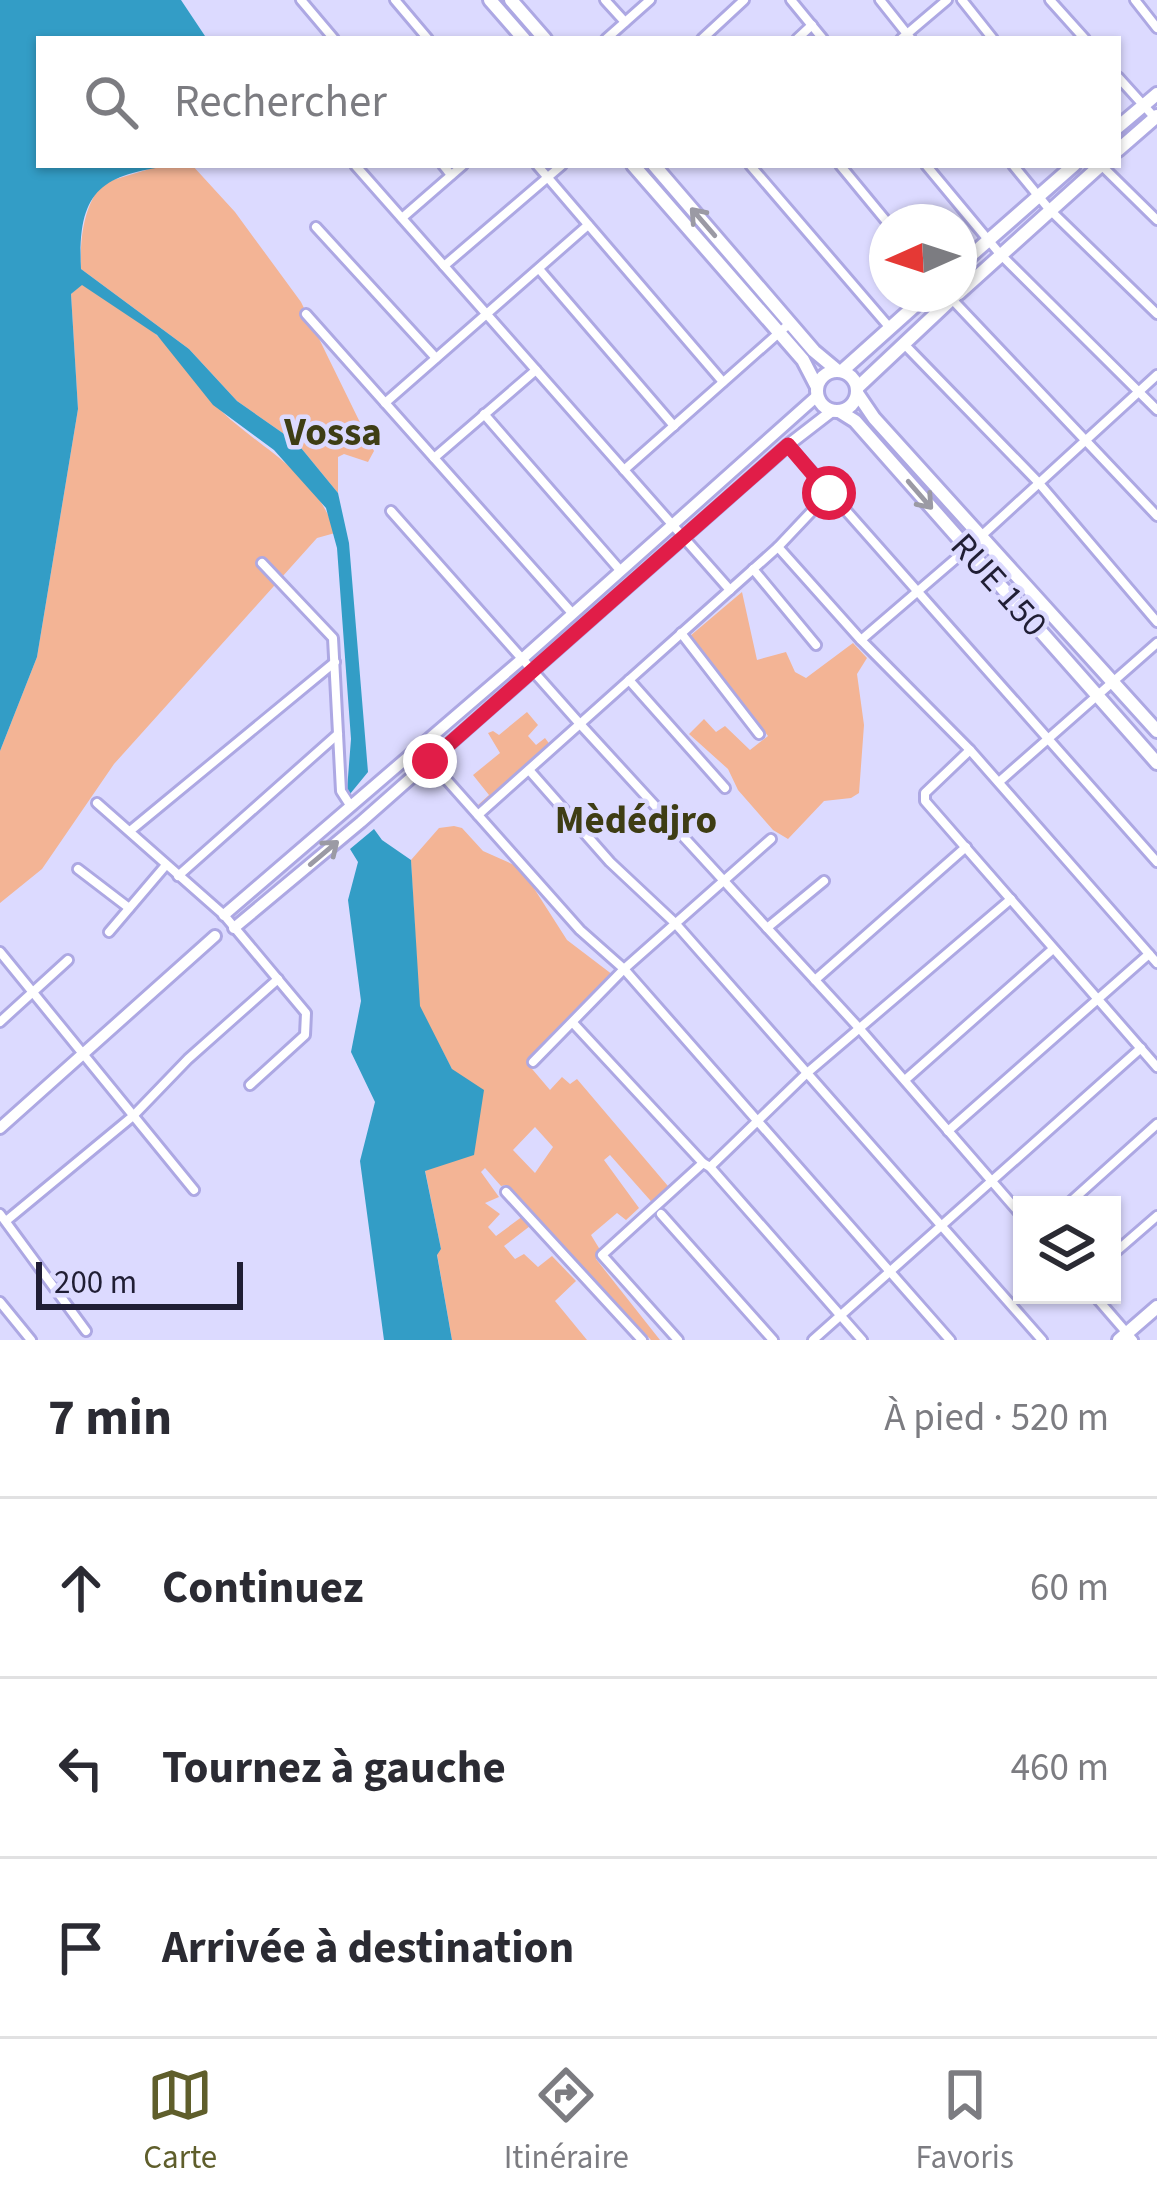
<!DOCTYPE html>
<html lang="fr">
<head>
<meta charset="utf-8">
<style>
	:root { --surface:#fff; --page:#f2f2f3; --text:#2b2b33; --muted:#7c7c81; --line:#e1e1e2; --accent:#5f5e2b }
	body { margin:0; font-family:"Source Sans 3",sans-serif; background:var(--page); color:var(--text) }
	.controls { position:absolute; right:36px; bottom:36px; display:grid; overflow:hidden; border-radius:0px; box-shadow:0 3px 9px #0004 }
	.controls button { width:108px; height:108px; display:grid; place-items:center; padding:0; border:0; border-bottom:3px solid var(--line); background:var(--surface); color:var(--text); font:60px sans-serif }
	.compass { position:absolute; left:869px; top:204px; width:108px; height:108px; border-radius:50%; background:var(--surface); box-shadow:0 3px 9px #0004; rotate:267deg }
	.scale { position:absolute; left:36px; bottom:30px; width:207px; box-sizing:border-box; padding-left:12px; border:6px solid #201e34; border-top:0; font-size:33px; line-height:42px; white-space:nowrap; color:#201e34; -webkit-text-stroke:9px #dcdaff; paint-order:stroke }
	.stop { position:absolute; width:36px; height:36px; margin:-27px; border:9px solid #e11d48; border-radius:50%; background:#fff }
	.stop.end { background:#e11d48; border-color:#fff; box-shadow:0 3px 12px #0008 }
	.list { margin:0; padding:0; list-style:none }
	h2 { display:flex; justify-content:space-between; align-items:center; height:156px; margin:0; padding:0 48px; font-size:51px }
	h2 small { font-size:39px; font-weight:400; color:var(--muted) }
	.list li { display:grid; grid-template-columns:78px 1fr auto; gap:36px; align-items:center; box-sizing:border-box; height:180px; padding:0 48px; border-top:3px solid var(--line) }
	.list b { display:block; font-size:45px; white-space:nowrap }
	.list em { font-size:39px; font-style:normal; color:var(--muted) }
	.icon { flex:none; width:66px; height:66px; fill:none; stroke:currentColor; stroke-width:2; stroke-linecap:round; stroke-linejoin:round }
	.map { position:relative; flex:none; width:1157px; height:1340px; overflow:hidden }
	.search { position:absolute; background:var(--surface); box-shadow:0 3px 9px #0004; left:36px; right:36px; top:36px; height:132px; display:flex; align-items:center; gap:30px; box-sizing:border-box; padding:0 42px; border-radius:0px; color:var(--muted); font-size:45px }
	.sheet { height:696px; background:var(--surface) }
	nav { display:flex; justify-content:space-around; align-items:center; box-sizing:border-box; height:168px; border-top:3px solid var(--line); background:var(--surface); font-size:33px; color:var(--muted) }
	nav a { display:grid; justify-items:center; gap:6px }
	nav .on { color:var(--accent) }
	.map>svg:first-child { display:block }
	.green { fill:#f3b495; fill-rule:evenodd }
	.water { fill:#339dc6 }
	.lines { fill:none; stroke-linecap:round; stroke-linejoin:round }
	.minor-casing { stroke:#ada8e3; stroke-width:14 }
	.tertiary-casing { stroke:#ada8e3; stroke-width:16 }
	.secondary-casing { stroke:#ada8e3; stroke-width:18 }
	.minor { stroke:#fff; stroke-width:8 }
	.tertiary { stroke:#fff; stroke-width:10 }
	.secondary { stroke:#fff; stroke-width:12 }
	.oneway { stroke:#9b9aa4 }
	.route { stroke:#e11d48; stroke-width:15 }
	.labels { text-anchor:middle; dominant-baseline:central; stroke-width:9; stroke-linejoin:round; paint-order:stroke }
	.street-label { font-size:36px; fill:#201e34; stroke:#dcdaff }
	.neighbourhood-label { font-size:39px; font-weight:bold; fill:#3e3d14; stroke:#dcdaff }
</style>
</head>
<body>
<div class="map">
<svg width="1157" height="1340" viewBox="0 0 1157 1340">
	<rect width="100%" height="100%" fill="#dcdaff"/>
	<g class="green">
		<path d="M192 165 235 212 301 302 374 451 368 462 344 454 338 457V493L297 443 237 401 189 349 81 269C80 239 83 207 103 183L156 167Z"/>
		<path d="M82 284C113 297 148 324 171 350 192 372 208 400 231 420 271 454 319 479 335 533L317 538 114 764 42 869 0 903V751L37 657 78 409 71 294Z"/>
		<path d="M742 592 757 660 786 652 795 672 806 678 853 643 867 658 857 674 864 725 859 793 851 798 824 801 788 839 773 830 738 790 728 769 689 734 704 719 716 732 725 726 750 750 768 736 690 636Z"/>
		<path d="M527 712 538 725 528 736 536 745 545 738 551 746 480 809 478 805 489 795 473 775 500 753 488 733 493 731 499 735Z"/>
		<path d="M454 826 462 828 483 851 521 868 567 940 613 975 527 1063 550 1090 562 1077 570 1084 577 1079 673 1192 657 1208 610 1155 604 1160 639 1208 626 1220 617 1213 591 1235 602 1253 596 1259 660 1340H651L506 1185 501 1186 485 1168 481 1172 499 1197 485 1203 500 1214 488 1227 496 1236 523 1216 530 1226 504 1246 515 1259 524 1254 538 1267 552 1256 576 1281 555 1301 587 1340H452L437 1254 441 1249 425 1170 452 1069 419 1006 411 860 439 828ZM535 1127 553 1147 535 1173 513 1150Z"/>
	</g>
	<g class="water">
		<path d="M0 0H181L207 39H39V165H177C103 174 77 188 81 269L189 349 237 401 297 443 338 493 349 543 368 772 350 794 347 790 351 739 337 548 326 508 274 450 213 405 157 335 82 285 71 294 78 409 37 657 0 751Z"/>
		<path d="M374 829 382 840 411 860 420 1006 452 1069 484 1090 474 1155 425 1171 441 1249 437 1255 452 1340H384L360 1161 375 1102 351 1052 361 1001 348 900 358 862 350 849Z"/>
	</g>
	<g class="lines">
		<defs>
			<g id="minor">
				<path d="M301 0 334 39"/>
				<path d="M395 0 428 39"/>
				<path d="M605 0 625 22"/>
				<path d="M791 0 823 39"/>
				<path d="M880 0 911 39"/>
				<path d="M962 0 993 39"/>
				<path d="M1050 0 1085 39"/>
				<path d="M1135 0 1157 28"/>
				<path d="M606 39 650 0"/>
				<path d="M702 39 744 0"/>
				<path d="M797 39 812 25"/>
				<path d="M901 39 947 0"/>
				<path d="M1118 77 1156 119"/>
				<path d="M355 165 730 590"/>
				<path d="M443 165 451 175"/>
				<path d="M537 165 723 382"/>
				<path d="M750 165 890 328"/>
				<path d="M840 165 887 222"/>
				<path d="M926 165 1000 254 1157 410"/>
				<path d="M1013 165 1049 209 1157 314"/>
				<path d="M1101 165 1157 220"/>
				<path d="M402 218 463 165"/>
				<path d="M316 227 436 358"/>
				<path d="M444 266 562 165"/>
				<path d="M539 269 674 426"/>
				<path d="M947 294 1157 516"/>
				<path d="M306 314 572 613"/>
				<path d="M904 344 1038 482 1157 622"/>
				<path d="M385 403 588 225"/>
				<path d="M484 414 619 569"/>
				<path d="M788 445 1157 862"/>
				<path d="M434 458 536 370"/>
				<path d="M624 470 790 323"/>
				<path d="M391 511 580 724 859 1028 1022 1216"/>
				<path d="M778 547 861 640 970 750 1157 963"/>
				<path d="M262 563 333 638 341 791 350 805"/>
				<path d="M753 569 816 645"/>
				<path d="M681 633 759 734"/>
				<path d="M861 640 967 549 1157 375"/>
				<path d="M629 680 725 788"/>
				<path d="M970 750 925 793V801L1157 1067"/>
				<path d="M430 761 580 930 624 969 950 1340"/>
				<path d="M529 770 610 862 675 923 1042 1340"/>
				<path d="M999 782 1157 643"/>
				<path d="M97 803 224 915 306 1013 305 1035 250 1085"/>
				<path d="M478 815 778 547 829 493"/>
				<path d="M130 831 335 662"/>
				<path d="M78 869 129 908"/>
				<path d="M178 876 338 734"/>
				<path d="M767 928 824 881"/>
				<path d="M109 932 166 865"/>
				<path d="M0 952 194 1190"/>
				<path d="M815 980 966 847"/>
				<path d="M0 1022 68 960"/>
				<path d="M574 1024 703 1163"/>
				<path d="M533 1062 624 969 771 839"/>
				<path d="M905 1080 1053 949"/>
				<path d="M948 1131 1149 954"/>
				<path d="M710 1167 862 1340"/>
				<path d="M506 1192 642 1340"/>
				<path d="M1067 1205 1157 1124"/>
				<path d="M0 1214 86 1331"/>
				<path d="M661 1214 773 1340"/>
				<path d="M6 1221 133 1116 188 1059 278 979"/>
				<path d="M1112 1255 1157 1216"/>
				<path d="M1094 1295 1133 1340"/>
				<path d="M0 1302 31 1340"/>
				<path d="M678 1340 602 1255 703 1163 710 1167 807 1073 1011 899"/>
				<path d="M813 1340 1141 1048"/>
			</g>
			<g id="tertiary">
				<path d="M224 915 522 659 817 396"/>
				<path d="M234 928 361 822 788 445 832 411"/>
				<path d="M0 1128 215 936"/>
			</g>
			<g id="secondary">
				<path d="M490 0 524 39"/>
				<path d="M511 0 545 39"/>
				<path d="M1118 127 1157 94"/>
				<path d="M1118 150 1157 116"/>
				<path d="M633 165 803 360 817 387"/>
				<path d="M654 165 814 351 838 371"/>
				<path d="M959 266 1074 165"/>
				<path d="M959 293 1101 165"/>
				<circle cx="837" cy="391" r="20"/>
				<path d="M842 371 928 294"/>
				<path d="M857 388 957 294"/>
				<path d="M857 393 874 418 1157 731"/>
				<path d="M839 411 855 421 1157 763"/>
				<path d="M1119 1340 1157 1307"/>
			</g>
		</defs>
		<use href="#minor" class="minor-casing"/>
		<use href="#tertiary" class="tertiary-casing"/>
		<use href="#secondary" class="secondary-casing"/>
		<use href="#minor" class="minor"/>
		<use href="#tertiary" class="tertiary"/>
		<use href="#secondary" class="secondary"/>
	</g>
	<defs><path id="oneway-shaft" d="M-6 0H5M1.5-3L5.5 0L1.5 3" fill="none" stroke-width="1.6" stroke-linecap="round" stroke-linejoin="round" transform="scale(3)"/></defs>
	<g class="oneway">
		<use href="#oneway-shaft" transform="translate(703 222) rotate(-131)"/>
		<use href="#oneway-shaft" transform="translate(920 495) rotate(49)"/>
		<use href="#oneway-shaft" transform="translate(324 853) rotate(-40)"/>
	</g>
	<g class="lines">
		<path class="route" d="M430 761 788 445 829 493"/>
	</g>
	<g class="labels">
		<g class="street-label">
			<text transform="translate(999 585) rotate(48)">RUE 150</text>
		</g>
		<g class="neighbourhood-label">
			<text x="333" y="433">Vossa</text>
			<text x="636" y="821">Mèdédjro</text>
		</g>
	</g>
</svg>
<div class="controls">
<button><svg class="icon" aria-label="layers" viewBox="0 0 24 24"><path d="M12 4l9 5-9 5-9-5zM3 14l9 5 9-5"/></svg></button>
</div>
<svg class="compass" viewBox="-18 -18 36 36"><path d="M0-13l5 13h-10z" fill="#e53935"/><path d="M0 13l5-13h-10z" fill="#7c7c81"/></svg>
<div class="scale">200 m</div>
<div class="stop" style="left:829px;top:493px"></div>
<div class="stop end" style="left:430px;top:761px"></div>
<div class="search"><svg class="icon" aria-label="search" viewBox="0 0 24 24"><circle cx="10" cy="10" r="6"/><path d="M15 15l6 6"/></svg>Rechercher</div>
</div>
<section class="sheet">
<h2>7 min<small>À pied · 520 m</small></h2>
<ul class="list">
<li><svg class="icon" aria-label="ahead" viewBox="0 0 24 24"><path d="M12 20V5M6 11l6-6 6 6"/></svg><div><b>Continuez</b></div><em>60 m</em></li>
<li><svg class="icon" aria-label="left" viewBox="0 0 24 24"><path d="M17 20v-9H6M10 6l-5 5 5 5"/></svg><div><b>Tournez à gauche</b></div><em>460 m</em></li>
<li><svg class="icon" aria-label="arrive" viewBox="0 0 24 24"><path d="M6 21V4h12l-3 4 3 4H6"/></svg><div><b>Arrivée à destination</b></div></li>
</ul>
</section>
<nav>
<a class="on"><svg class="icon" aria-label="map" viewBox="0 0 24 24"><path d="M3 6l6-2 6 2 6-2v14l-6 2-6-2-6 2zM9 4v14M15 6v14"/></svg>Carte</a>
<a><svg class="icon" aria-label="directions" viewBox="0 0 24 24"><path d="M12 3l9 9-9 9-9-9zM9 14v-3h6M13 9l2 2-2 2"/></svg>Itinéraire</a>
<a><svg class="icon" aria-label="saved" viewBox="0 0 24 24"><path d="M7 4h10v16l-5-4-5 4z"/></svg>Favoris</a>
</nav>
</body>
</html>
